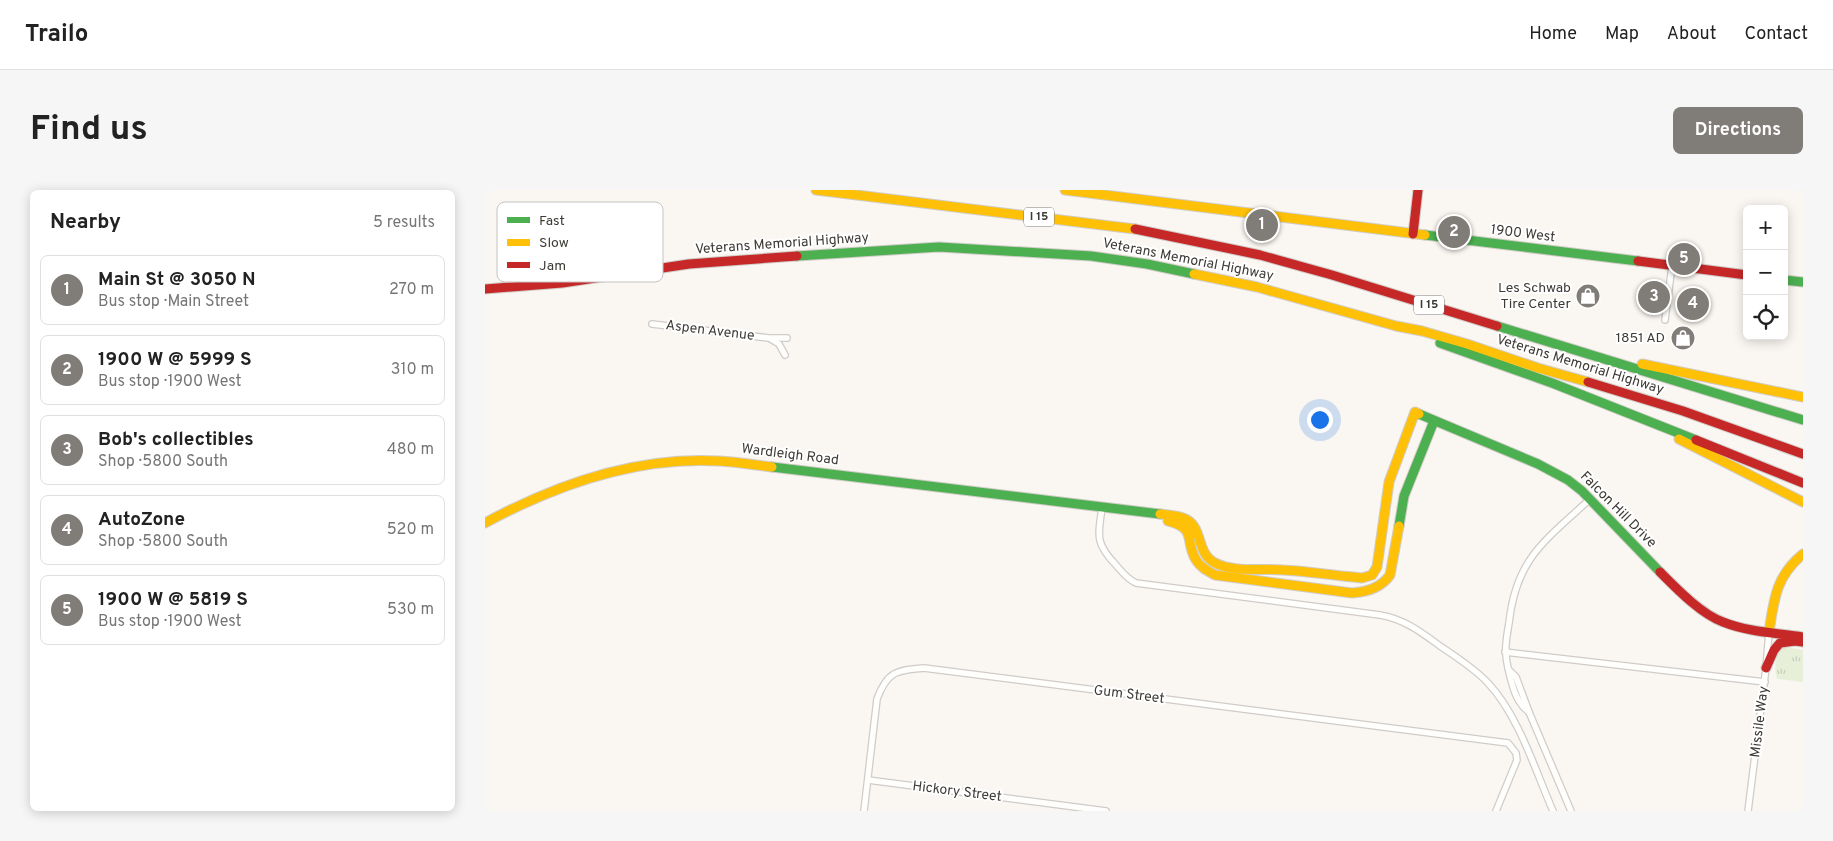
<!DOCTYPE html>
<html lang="en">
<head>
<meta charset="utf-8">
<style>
	:root { --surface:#fff; --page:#f6f6f6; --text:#222; --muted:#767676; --line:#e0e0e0; --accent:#807c78 }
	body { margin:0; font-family:Overpass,sans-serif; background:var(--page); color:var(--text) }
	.controls { position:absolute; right:15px; top:15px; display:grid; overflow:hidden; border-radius:8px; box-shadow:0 2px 12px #0003 }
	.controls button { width:45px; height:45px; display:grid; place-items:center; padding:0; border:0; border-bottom:1px solid var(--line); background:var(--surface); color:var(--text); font:25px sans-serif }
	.you { position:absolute; left:834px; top:229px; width:18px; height:18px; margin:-12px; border:4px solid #fff; border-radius:50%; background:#1a73e8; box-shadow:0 0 0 8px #1a73e833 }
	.badge { display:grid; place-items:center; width:32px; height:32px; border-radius:50%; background:var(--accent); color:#fff; font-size:16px; font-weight:700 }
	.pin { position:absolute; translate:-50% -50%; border:2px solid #fff; box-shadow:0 1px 5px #0006 }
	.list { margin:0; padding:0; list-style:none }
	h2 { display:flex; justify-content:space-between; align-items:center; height:65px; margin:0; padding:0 20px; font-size:21px }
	h2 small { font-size:16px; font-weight:400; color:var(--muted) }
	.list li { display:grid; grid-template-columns:32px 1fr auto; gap:15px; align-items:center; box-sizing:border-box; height:70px; margin:0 10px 10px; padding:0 10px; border:1px solid var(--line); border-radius:8px }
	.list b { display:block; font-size:19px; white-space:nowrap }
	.list p { margin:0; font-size:16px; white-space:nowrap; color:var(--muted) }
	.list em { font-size:16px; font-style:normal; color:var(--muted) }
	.icon { flex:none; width:28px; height:28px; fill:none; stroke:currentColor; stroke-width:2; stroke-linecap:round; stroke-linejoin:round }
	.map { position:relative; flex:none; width:1318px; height:621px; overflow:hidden; border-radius:8px }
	header { display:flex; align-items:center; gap:30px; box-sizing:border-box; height:70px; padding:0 25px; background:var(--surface); border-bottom:1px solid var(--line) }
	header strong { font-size:24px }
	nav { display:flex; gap:28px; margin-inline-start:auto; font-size:18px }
	.intro { display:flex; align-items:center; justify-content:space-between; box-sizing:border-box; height:120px; padding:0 30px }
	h1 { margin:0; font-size:35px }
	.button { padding:12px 22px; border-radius:8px; background:var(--accent); color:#fff; font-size:18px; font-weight:700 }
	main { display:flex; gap:30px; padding:0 30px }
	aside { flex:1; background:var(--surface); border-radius:8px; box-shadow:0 2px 12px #0003 }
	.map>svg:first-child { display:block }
	.grass { fill:url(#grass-tufts) }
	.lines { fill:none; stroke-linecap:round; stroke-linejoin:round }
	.street-casing { stroke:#d0ccc8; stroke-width:8 }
	.fast-casing { stroke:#d0ccc8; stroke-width:11 }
	.slow-casing { stroke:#d0ccc8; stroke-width:11 }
	.jam-casing { stroke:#d0ccc8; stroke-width:11 }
	.street { stroke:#fefefd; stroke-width:5.5 }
	.fast { stroke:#4caf50; stroke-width:9 }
	.slow { stroke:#ffc107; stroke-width:9 }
	.jam { stroke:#c62828; stroke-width:9 }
	.labels { text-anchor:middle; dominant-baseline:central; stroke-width:4; stroke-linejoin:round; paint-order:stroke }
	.shield { fill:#fff; stroke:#787673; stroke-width:1 }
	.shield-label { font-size:12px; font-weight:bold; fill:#3e3b37 }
	.street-label { font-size:14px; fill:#3e3b37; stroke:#fff }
	.poi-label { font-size:14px; fill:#3e3b37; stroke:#fff; text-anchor:end }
	.key { fill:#fff; stroke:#c5c4c3; stroke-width:1 }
	.key-label { font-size:14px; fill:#3e3b37 }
</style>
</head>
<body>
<header>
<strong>Trailo</strong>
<nav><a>Home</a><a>Map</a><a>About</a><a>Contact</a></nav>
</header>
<div class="intro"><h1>Find us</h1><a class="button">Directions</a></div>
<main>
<aside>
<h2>Nearby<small>5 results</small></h2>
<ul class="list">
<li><span class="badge">1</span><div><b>Main St @ 3050 N</b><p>Bus stop · Main Street</p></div><em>270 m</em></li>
<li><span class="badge">2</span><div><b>1900 W @ 5999 S</b><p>Bus stop · 1900 West</p></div><em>310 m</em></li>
<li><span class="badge">3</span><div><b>Bob's collectibles</b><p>Shop · 5800 South</p></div><em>480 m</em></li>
<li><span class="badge">4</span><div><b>AutoZone</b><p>Shop · 5800 South</p></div><em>520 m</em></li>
<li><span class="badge">5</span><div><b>1900 W @ 5819 S</b><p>Bus stop · 1900 West</p></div><em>530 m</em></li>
</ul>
</aside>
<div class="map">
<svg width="1318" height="621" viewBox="0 0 1318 621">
	<defs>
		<pattern id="grass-tufts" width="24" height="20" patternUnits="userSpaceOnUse" patternTransform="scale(1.25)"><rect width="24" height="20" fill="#e7efd9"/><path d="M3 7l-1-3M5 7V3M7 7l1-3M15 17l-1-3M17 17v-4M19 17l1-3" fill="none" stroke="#c7cebb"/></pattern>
	</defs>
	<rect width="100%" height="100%" fill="#faf6f1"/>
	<path class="grass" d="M1301 457 1318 460V492L1292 489C1289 481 1289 461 1301 457Z"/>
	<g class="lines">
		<defs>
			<g id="street">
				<path d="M1180 130 1187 76"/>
				<path d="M167 134 284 148 294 154 300 165"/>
				<path d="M286 148H302"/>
				<path d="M617 318C613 346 610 353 631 375 637 382 642 389 651 393L895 425C919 429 936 442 955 456 971 467 989 478 1003 493 1034 526 1050 580 1068 621"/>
				<path d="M1020 462 1280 492"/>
				<path d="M1024 480 1031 487 1044 522 1086 621"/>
				<path d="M1044 522C1030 512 1027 494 1023 478 1019 462 1021 450 1024 433 1031 368 1060 351 1105 309"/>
				<path d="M383 590 621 621"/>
				<path d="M379 621 392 509C402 482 411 480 439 478L1023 553 1031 563 1032 570 1011 621"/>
				<path d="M1263 621 1281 478 1284 442"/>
			</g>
			<g id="fast">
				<path d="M940 45 1153 71"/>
				<path d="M312 66 454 57 606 66 662 74 709 84"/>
				<path d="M1299 90 1318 92"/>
				<path d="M1012 136 1318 230"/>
				<path d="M955 153 1067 193 1211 250"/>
				<path d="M934 224 1053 274 1083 290 1097 301 1175 382"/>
				<path d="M287 277 675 324"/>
				<path d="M914 336 919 306 949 231"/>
			</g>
			<g id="slow">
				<path d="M331 0 650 39"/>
				<path d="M580 0 940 45"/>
				<path d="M709 84 772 97 911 136 937 141 982 154 1053 178 1103 192"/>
				<path d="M1157 174 1318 207"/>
				<path d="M1194 249 1318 312"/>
				<path d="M675 324C682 325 691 325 698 328 719 335 710 363 730 373 750 383 777 378 798 380 822 381 844 385 868 387L877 388 887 385 892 377 904 292 930 222 934 224"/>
				<path d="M683 331C713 339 699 350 711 370 716 378 723 381 730 385L867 403C882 402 896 398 905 385L914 336"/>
				<path d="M0 333C72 294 151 266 234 271 252 272 270 275 287 277"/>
				<path d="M1284 442C1289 409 1291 386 1318 364"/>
			</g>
			<g id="jam">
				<path d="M650 39 775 65 847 85 1012 136"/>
				<path d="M928 44 933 0"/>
				<path d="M1153 71 1262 85"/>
				<path d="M0 99 77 93 204 74 312 66"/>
				<path d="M1103 192 1198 221 1318 264"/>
				<path d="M1211 250 1318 293"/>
				<path d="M1175 382C1192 399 1216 424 1238 432 1263 442 1292 443 1318 447"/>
				<path d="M1281 478 1289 460 1295 453 1310 451 1318 452"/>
			</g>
		</defs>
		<use href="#street" class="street-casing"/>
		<use href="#fast" class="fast-casing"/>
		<use href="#slow" class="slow-casing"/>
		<use href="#jam" class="jam-casing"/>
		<use href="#street" class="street"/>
		<use href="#fast" class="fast"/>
		<use href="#slow" class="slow"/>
		<use href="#jam" class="jam"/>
	</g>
	<defs>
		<symbol id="shop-disc" viewBox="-11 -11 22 22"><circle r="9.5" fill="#807c78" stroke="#fff"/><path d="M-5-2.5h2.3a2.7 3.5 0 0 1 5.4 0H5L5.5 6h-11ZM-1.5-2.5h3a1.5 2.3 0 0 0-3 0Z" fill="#fff"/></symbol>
	</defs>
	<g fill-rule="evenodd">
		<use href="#shop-disc" x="1089" y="92" width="28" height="28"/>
		<use href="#shop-disc" x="1184" y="134" width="28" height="28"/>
	</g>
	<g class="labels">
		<g class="shield">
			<rect x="539" y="17.5" width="30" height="19" rx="4"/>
			<rect x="929" y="105.5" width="30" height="19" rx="4"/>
		</g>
		<g class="shield-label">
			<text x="554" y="27">I 15</text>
			<text x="944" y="115">I 15</text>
		</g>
		<g class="street-label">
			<text transform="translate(1038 44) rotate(7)">1900 West</text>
			<text transform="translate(297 54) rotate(-4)">Veterans Memorial Highway</text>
			<text transform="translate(703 70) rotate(11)">Veterans Memorial Highway</text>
			<text transform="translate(225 141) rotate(7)">Aspen Avenue</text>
			<text transform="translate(1095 175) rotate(17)">Veterans Memorial Highway</text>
			<text transform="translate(305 265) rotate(7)">Wardleigh Road</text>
			<text transform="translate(1133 320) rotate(45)">Falcon Hill Drive</text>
			<text transform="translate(644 505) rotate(7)">Gum Street</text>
			<text transform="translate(1275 532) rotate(-83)">Missile Way</text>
			<text transform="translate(472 602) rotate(7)">Hickory Street</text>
		</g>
		<g class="poi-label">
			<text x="1086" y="98">Les Schwab<tspan x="1086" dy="16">Tire Center</tspan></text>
			<text x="1180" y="148">1851 AD</text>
		</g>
	</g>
	<rect x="12" y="12" width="166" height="80" rx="8" class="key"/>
	<rect x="22" y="27" width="23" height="6" fill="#4caf50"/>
	<rect x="22" y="49" width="23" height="7" fill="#ffc107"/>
	<rect x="22" y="72" width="23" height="6" fill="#c62828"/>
	<g class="key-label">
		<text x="54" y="35">Fast</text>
		<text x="54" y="57">Slow</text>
		<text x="54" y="80">Jam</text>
	</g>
</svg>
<div class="controls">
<button>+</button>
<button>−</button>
<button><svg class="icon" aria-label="locate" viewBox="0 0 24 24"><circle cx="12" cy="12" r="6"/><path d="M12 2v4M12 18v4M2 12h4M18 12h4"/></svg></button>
</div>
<div class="you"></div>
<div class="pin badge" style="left:777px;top:35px">1</div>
<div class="pin badge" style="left:969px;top:42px">2</div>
<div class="pin badge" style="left:1169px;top:107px">3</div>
<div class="pin badge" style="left:1208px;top:114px">4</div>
<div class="pin badge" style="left:1199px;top:69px">5</div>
</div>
</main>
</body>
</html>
